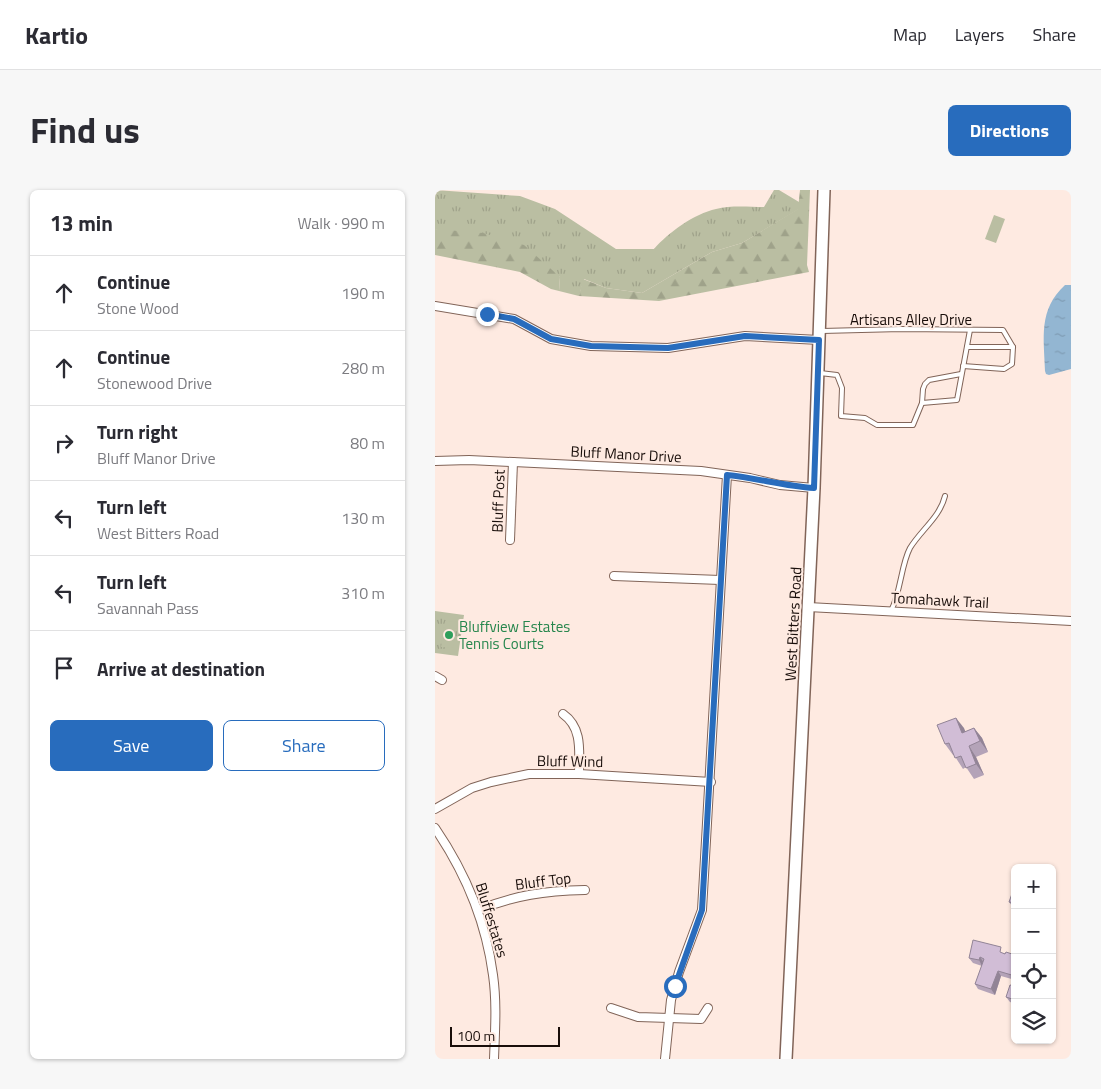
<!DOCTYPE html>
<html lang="en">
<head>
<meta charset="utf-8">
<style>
	:root { --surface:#fff; --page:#f7f7f7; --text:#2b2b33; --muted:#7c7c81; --line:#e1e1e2; --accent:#286cbd }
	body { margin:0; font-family:"Titillium Web",sans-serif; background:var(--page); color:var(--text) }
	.controls { position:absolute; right:15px; bottom:15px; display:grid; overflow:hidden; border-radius:8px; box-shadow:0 1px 4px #0004 }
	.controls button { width:45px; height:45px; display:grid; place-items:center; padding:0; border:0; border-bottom:1px solid var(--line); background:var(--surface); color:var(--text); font:25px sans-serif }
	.scale { position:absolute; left:15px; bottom:12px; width:110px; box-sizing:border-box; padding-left:5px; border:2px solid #190e0a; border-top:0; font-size:14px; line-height:18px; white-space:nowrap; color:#190e0a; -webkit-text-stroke:4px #feeae1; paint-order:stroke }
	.stop { position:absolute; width:15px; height:15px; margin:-11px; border:4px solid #286cbd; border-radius:50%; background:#fff }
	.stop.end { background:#286cbd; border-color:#fff; box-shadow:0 1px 5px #0008 }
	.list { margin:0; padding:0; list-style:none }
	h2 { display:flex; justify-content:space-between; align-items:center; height:65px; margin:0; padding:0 20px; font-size:21px }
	h2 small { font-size:16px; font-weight:400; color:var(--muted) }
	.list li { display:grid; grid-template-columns:32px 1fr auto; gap:15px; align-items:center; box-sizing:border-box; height:75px; padding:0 20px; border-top:1px solid var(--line) }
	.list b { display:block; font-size:19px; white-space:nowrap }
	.list p { margin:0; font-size:16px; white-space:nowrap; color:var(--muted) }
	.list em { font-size:16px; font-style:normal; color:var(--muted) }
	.actions { display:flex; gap:10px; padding:15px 20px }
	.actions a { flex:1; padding:11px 0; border:1px solid var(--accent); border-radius:8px; text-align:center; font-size:18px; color:var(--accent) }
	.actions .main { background:var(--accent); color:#fff }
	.icon { flex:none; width:28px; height:28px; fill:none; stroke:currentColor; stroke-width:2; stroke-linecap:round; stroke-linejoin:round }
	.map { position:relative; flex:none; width:636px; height:869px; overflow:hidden; border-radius:8px }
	header { display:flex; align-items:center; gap:30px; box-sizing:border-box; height:70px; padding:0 25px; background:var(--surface); border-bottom:1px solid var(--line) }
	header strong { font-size:24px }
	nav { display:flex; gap:28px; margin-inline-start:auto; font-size:18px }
	.intro { display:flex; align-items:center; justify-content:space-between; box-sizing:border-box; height:120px; padding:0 30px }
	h1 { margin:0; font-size:35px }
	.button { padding:12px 22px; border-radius:8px; background:var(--accent); color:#fff; font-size:18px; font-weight:700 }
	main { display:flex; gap:30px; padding:0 30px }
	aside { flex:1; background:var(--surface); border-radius:8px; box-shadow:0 1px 4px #0004 }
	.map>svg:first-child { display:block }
	.grass { fill:url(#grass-tufts) }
	.forest { fill:url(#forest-firs) }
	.garden { fill:#babea2 }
	.water { fill:url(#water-ripples) }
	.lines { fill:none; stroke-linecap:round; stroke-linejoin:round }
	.service-casing { stroke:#816458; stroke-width:6 }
	.minor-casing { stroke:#816458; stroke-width:10 }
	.secondary-casing { stroke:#816458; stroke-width:14 }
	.service { stroke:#fff; stroke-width:4 }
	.minor { stroke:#fff; stroke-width:8 }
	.secondary { stroke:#fff; stroke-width:11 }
	.wall { fill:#b4a3b8 }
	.shaded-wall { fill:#928496 }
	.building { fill:#d1bdd6; stroke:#928496 }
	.route { stroke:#286cbd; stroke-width:6 }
	.leisure-dot { fill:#2e9e5b; stroke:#feeae1; stroke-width:2 }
	.labels { text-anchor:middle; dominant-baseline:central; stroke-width:4; stroke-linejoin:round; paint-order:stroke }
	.street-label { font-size:15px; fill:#190e0a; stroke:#feeae1 }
	.leisure-label { font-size:15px; fill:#27864d; stroke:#feeae1; text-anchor:start }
</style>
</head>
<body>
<header>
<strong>Kartio</strong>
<nav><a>Map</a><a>Layers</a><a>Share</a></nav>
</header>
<div class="intro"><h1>Find us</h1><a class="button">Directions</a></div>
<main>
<aside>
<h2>13 min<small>Walk · 990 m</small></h2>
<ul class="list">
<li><svg class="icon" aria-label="ahead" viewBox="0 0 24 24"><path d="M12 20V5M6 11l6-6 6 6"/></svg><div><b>Continue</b><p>Stone Wood</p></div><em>190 m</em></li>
<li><svg class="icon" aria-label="ahead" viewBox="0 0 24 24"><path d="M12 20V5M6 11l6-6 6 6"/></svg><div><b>Continue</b><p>Stonewood Drive</p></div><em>280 m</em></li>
<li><svg class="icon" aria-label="right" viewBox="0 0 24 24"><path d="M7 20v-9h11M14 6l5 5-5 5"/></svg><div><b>Turn right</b><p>Bluff Manor Drive</p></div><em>80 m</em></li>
<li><svg class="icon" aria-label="left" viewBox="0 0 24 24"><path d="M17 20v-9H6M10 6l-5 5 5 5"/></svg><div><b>Turn left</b><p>West Bitters Road</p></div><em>130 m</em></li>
<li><svg class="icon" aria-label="left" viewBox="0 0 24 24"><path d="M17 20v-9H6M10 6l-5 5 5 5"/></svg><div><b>Turn left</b><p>Savannah Pass</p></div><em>310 m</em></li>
<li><svg class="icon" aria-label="arrive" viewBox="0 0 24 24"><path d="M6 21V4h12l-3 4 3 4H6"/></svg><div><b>Arrive at destination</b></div></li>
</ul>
<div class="actions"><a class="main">Save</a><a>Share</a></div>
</aside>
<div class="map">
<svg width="636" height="869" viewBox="0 0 636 869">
	<defs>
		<pattern id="grass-tufts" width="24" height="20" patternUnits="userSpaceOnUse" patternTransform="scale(1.25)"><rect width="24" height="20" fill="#babea2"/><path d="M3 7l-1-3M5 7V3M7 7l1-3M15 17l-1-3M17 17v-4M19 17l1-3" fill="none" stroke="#9fa28a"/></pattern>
		<pattern id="forest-firs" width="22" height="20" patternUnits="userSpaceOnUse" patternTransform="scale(1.25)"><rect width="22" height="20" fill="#babea2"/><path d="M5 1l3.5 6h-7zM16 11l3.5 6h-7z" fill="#9fa28a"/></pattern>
		<pattern id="water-ripples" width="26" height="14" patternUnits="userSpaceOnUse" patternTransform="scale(1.25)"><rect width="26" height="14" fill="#93b6d2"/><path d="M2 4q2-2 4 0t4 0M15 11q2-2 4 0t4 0" fill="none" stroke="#7e9bb3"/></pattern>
	</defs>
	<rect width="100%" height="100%" fill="#feeae1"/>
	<g class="grass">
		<path d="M0 0 85 6 120 19 181 59H219C234 42 259 24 281 19 296 15 314 17 329 17L339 0H344L364 12V19L307 53 277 62 207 103 171 98 149 89 144 106 124 101 125 87 0 39Z"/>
		<path d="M0 421 29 425 23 466 0 463Z"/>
	</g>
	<g class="forest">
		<path d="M365 0H375L372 75 374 82 224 111 144 106 148 89 171 98 207 103 277 62 307 53 363 19Z"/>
		<path d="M0 39 48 43 89 55 125 87 124 101 116 99 85 82 0 65Z"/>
	</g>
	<g class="garden">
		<path d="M559 25 570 29 561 53 550 49Z"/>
		<path d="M10 431 22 432 18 458 6 457Z"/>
	</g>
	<path class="water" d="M630 95H636V179L614 185 611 184 610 181C609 147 603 120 630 95Z"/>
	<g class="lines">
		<defs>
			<g id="service">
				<path d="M387 141 466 139 568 140 578 157"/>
				<path d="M528 176 569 179 577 174 578 157H532"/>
				<path d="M385 183 402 185 407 198 406 226 430 228 442 235H478L487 213 488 199 490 194 494 190 526 184"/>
				<path d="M487 213 522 210 535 140"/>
				<path d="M456 421C466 401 466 375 475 358 486 340 505 327 510 306"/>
			</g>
			<g id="minor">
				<path d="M0 116 79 129 116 149 156 156 233 158 310 146 384 150"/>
				<path d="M0 271 34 270 266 281 315 288 345 295 379 298"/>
				<path d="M75 350 78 272"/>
				<path d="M179 386 285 390"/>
				<path d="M373 417 636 431"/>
				<path d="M0 486 7 490"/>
				<path d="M128 524C148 538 144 562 144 584"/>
				<path d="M0 619 37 598 56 592 94 584H144L276 592"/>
				<path d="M0 638C30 682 51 732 58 785 62 813 60 841 59 869"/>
				<path d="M43 720C81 705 109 701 150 700"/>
				<path d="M176 818 203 827 266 829 273 818"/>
				<path d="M230 869 236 810 244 782 267 720 292 285"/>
			</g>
			<path id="secondary" d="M351 869 379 298 389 0"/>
		</defs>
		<use href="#service" class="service-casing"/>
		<use href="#minor" class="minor-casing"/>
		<use href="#secondary" class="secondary-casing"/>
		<use href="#service" class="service"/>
		<use href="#minor" class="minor"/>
		<use href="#secondary" class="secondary"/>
	</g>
	<g class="wall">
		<path d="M521 528 530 542 539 538 547 548 553 562 541 567 549 585 539 589 531 577 528 579 519 565H518L510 554Z"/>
		<path d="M580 702V718L578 717 574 712Z"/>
		<path d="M569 763 580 765V790L566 786 560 805 543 799 540 794 547 776 538 773 534 768Z"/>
		<path d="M580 796V814L575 812 571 807Z"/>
	</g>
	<g class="shaded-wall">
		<path d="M521 528 529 538 535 553 527 543Z"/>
		<path d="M539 538 547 548 553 562 545 551Z"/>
		<path d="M534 556 541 567 549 585 541 574Z"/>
		<path d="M545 767 549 773 547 776 544 770Z"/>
		<path d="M563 781 566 786 560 805 556 799Z"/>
	</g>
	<g class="building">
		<path d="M521 528 527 543 539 538 545 551 534 556 541 574 531 578 526 566 520 568 514 553 510 554 502 535Z"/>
		<path d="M578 701 580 702V713L574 712Z"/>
		<path d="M538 750 566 757 565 762 570 764 571 762 580 765V786L563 781 556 799 540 794 549 769 545 767 544 770 534 768Z"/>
		<path d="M575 795 580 796V810L571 807Z"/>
	</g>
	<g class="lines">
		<path class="route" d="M52 124 79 129 116 149 156 156 233 158 310 146 384 150 379 298C349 296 322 288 292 285L267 720 240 796"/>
	</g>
	<circle class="leisure-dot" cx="14" cy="445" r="5"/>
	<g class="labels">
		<g class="street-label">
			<text x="476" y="129">Artisans Alley Drive</text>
			<text transform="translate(191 264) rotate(3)">Bluff Manor Drive</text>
			<text transform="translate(63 311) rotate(-88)">Bluff Post</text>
			<text transform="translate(505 410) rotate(3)">Tomahawk Trail</text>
			<text transform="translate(358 434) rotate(-87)">West Bitters Road</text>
			<text transform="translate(135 571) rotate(1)">Bluff Wind</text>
			<text transform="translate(108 691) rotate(-7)">Bluff Top</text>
			<text transform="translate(57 730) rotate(73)">Bluffestates</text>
		</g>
		<g class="leisure-label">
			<text x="24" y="436">Bluffview Estates<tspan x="24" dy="17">Tennis Courts</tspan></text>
		</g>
	</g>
</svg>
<div class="controls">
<button>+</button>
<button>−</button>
<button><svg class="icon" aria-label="locate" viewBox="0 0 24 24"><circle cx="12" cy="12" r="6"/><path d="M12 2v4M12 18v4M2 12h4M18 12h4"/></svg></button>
<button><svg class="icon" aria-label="layers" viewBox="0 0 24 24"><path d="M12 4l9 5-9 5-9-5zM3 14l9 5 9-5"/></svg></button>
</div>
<div class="scale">100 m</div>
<div class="stop" style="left:240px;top:796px"></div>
<div class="stop end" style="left:52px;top:124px"></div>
</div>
</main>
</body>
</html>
